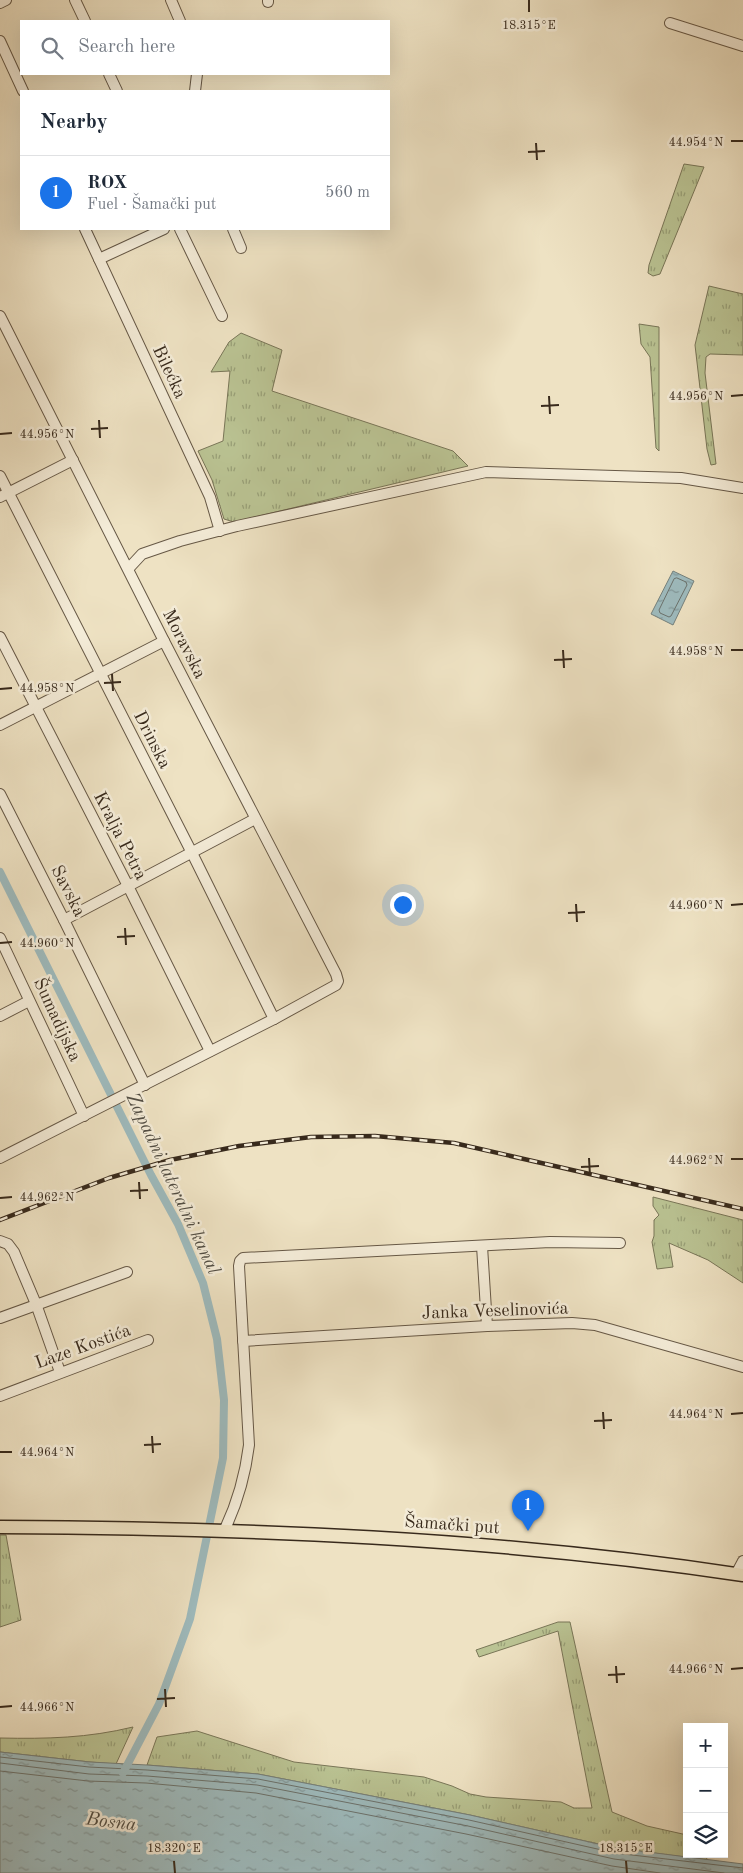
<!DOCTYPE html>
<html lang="en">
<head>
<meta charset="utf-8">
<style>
	:root { --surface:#fff; --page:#f2f2f3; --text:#1f2937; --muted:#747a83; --line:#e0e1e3; --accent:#1a73e8 }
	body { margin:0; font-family:"Old Standard TT",serif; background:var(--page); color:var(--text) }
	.controls { position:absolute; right:15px; bottom:15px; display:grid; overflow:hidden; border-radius:0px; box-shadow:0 5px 20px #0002 }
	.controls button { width:45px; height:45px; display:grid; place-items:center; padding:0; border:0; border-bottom:1px solid var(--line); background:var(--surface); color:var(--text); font:25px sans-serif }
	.you { position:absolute; left:402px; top:904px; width:18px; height:18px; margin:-12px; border:4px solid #fff; border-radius:50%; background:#1a73e8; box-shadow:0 0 0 8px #1a73e833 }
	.badge { display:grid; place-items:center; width:32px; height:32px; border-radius:50%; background:var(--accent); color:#fff; font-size:16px; font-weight:700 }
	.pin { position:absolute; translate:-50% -41px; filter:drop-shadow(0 1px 2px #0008) }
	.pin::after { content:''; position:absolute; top:26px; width:18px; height:15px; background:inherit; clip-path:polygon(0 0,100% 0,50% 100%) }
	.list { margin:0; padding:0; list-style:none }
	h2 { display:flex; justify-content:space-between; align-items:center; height:65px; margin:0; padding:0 20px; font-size:21px }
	h2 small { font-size:16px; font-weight:400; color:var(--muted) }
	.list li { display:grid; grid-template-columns:32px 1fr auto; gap:15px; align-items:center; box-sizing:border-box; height:75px; padding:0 20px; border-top:1px solid var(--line) }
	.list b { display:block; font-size:19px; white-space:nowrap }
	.list p { margin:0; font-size:16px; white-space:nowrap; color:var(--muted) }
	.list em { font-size:16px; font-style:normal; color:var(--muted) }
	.icon { flex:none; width:28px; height:28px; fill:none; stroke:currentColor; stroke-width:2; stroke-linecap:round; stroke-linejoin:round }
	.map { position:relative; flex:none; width:743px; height:1873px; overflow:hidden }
	.search { position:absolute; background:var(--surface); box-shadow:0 5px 20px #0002; left:20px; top:20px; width:370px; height:55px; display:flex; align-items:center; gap:12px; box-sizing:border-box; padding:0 18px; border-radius:0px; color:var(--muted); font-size:19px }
	.panel { position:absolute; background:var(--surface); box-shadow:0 5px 20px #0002; left:20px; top:90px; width:370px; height:140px; border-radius:0px }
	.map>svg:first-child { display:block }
	.grass { fill:url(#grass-tufts); stroke:#797658 }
	.water { fill:url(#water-ripples); stroke:#75817d }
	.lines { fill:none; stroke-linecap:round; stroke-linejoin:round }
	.shore { stroke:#6b726d; stroke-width:1 }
	.canal { stroke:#9ebbbe; stroke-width:8 }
	.minor-casing { stroke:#665846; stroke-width:12 }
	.major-casing { stroke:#382a1c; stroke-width:15 }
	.minor { stroke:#f4ecd8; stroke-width:10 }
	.major { stroke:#eee2c3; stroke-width:12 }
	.rail-casing { stroke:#382a1c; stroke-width:4.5 }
	.rail { stroke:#f4ecd8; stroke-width:2.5; stroke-dasharray:8; stroke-linecap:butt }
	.ticks { fill:none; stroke:#382a1c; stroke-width:2 }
	.labels { text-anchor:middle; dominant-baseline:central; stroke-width:5; stroke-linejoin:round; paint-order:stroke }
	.street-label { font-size:18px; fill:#382a1c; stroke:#f4ecd8 }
	.water-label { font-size:19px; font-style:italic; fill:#524e44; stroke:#f4ecd8 }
	.ticks-label { font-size:12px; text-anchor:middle; fill:#382a1c; stroke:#f4ecd8; stroke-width:5; stroke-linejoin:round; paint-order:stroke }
</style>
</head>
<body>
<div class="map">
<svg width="743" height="1873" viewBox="0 0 743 1873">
	<defs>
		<pattern id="grass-tufts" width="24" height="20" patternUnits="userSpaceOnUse" patternTransform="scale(1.25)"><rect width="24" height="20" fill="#bac393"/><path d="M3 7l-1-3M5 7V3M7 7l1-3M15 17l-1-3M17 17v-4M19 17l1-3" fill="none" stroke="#989f77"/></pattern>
		<pattern id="water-ripples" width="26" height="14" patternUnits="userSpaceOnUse" patternTransform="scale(1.25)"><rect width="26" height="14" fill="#9ebbbe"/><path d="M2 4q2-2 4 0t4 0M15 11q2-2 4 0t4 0" fill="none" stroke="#82989a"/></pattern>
	</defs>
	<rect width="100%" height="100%" fill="#eee2c3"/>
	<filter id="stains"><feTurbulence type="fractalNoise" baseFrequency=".004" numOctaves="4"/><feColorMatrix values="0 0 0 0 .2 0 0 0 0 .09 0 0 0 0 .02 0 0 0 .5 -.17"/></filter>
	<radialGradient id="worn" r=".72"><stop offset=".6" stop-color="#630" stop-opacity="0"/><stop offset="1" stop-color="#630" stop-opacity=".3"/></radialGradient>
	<g class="grass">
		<path d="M684 164 704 167 660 274 653 276 648 273 649 265Z"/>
		<path d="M709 286 743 294V355L710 354 706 357 705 373 716 464 711 465 707 449 695 345Z"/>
		<path d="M639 324 659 327V451L656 448 650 357 641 344Z"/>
		<path d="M241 333 282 350 272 391 453 451 468 466 234 522 224 519 212 480 198 451 223 441 230 371 211 372 229 342Z"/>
		<path d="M653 1197 743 1220V1283L708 1260 669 1243 673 1267 657 1269 652 1242 654 1236V1220L659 1215 653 1206Z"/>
		<path d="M0 1535H6L21 1620 0 1627Z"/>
		<path d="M558 1622H570L612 1812 647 1826 687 1835V1854H706L707 1860 616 1848 470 1815 258 1774 147 1765 157 1737 197 1731 294 1762 424 1777 452 1786 470 1794 486 1797 561 1802 574 1808H592L558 1631 479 1657 476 1650Z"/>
		<path d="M133 1727 116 1764 90 1762 0 1752V1738C47 1739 88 1738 133 1727Z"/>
	</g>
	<g class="water">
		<path d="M673 571 694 581 673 625 651 614Z"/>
		<path d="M0 1752 90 1762 147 1765 258 1774 470 1815 616 1848 743 1864V1873H0Z"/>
	</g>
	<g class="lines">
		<g class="shore">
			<path d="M677 578 686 582 687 585 671 616 669 617 660 613 659 610 674 579Z"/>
			<path d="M0 1757 89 1767 147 1770 258 1779 469 1820 615 1853 743 1868"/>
			<path d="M0 1763 89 1774 147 1776 257 1785 468 1826 614 1859 724 1873"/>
			<path d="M0 1771 88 1781 146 1783 256 1793 466 1834 612 1866 660 1873"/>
		</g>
		<path class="canal" d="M0 872 151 1175 178 1224 203 1283 217 1339 224 1400 223 1458 190 1619 159 1704 123 1773"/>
		<defs>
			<g id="minor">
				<path d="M75 0 85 21"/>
				<path d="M171 0 180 21"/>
				<path d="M268 0V2"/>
				<path d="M0 3 6 0"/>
				<path d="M670 23 743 46"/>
				<path d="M0 41 23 91"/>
				<path d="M109 74 117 91"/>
				<path d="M195 91 197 74"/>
				<path d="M85 229 210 497 220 531"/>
				<path d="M180 229 222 316"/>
				<path d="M233 229 241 248"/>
				<path d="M99 259 164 229"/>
				<path d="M0 316 164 641 336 974 338 981 336 985 274 1019 0 1158"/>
				<path d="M0 476 192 853 274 1019"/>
				<path d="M0 497 73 460"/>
				<path d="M129 568 142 554 180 541 237 526 486 472 681 478 743 488"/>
				<path d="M0 637 128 886 210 1051"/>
				<path d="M0 725 164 641"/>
				<path d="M0 794 64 920 145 1085"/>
				<path d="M64 920 255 819"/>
				<path d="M0 938 84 1116"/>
				<path d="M0 1016 29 1001"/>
				<path d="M0 1241 8 1244 14 1252 36 1304 60 1372"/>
				<path d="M482 1246 487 1326"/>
				<path d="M0 1318 127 1272"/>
				<path d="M243 1341 487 1326 572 1323 595 1325 743 1367"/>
				<path d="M0 1396 148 1340"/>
				<path d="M224 1531C238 1502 245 1477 249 1445L239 1266 240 1261 243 1258 550 1242 620 1243"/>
				<path d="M736 1574 743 1561"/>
			</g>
			<path id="major" d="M0 1527C249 1528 497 1538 743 1575"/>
		</defs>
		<use href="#minor" class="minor-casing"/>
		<use href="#major" class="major-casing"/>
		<use href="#minor" class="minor"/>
		<use href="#major" class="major"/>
		<defs>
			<path id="rail" d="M0 1220 109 1178 170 1160 239 1146 311 1137 375 1136 454 1143 743 1209"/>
		</defs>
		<use href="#rail" class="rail-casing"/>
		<use href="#rail" class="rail"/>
	</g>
	<path class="ticks" d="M529 0V12M731 141H743M536 143 537 160M528 152 545 151M549 396 550 414M731 396 743 395M541 406 559 405M99 420 100 438M91 429 108 428M0 434 12 433M563 650 564 668M731 650H743M554 660 572 659M112 674 113 691M104 683 121 682M0 689 12 688M576 904 577 922M731 905 743 904M568 913 585 912M125 928 126 945M117 937 135 936M0 943 12 942M589 1158 590 1176M731 1159H743M581 1167 599 1166M139 1182 140 1199M130 1191 148 1190M0 1198 12 1197M603 1412 604 1429M731 1414 743 1413M594 1421 612 1420M152 1436 153 1453M144 1445 161 1444M0 1452H12M616 1666 617 1683M731 1669 743 1668M608 1675 625 1674M165 1689 166 1707M157 1699 175 1698M0 1707 12 1706M174 1861 175 1873M626 1861 627 1873"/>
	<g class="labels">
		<g class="street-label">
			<text transform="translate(169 372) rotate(65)">Bilećka</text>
			<text transform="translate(184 644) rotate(63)">Moravska</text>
			<text transform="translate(152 740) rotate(63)">Drinska</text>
			<text transform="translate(120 836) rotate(63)">Kralja Petra</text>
			<text transform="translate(68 891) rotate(63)">Savska</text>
			<text transform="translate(57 1020) rotate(65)">Šumadijska</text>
			<text transform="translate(495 1311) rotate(-2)">Janka Veselinovića</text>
			<text transform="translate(83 1347) rotate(-20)">Laze Kostića</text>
			<text transform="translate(452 1525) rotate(4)">Šamački put</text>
		</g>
		<g class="water-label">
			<text transform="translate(172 1184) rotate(65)">Zapadni lateralni kanal</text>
			<text transform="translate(111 1823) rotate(7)">Bosna</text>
		</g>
	</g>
	<g class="ticks-label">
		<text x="529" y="29">18.315°E</text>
		<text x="696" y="146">44.954°N</text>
		<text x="696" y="400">44.956°N</text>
		<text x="47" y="438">44.956°N</text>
		<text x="696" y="655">44.958°N</text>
		<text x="47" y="692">44.958°N</text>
		<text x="696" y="909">44.960°N</text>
		<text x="47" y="947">44.960°N</text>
		<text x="696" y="1164">44.962°N</text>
		<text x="47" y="1201">44.962°N</text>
		<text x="696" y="1418">44.964°N</text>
		<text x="47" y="1456">44.964°N</text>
		<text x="696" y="1673">44.966°N</text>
		<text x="47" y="1711">44.966°N</text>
		<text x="174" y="1852">18.320°E</text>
		<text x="626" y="1852">18.315°E</text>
	</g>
	<rect width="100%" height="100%" filter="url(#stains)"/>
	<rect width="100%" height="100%" fill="url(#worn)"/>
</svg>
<div class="controls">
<button>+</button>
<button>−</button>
<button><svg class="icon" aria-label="layers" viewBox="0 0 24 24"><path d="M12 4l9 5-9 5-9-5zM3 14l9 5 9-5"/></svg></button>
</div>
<div class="you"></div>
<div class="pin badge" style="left:528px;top:1531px">1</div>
<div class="search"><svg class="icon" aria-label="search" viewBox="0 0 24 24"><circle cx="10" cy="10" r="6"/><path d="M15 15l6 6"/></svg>Search here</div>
<section class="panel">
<h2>Nearby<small></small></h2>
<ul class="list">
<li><span class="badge">1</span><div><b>ROX</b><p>Fuel · Šamački put</p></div><em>560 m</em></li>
</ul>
</section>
</div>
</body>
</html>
